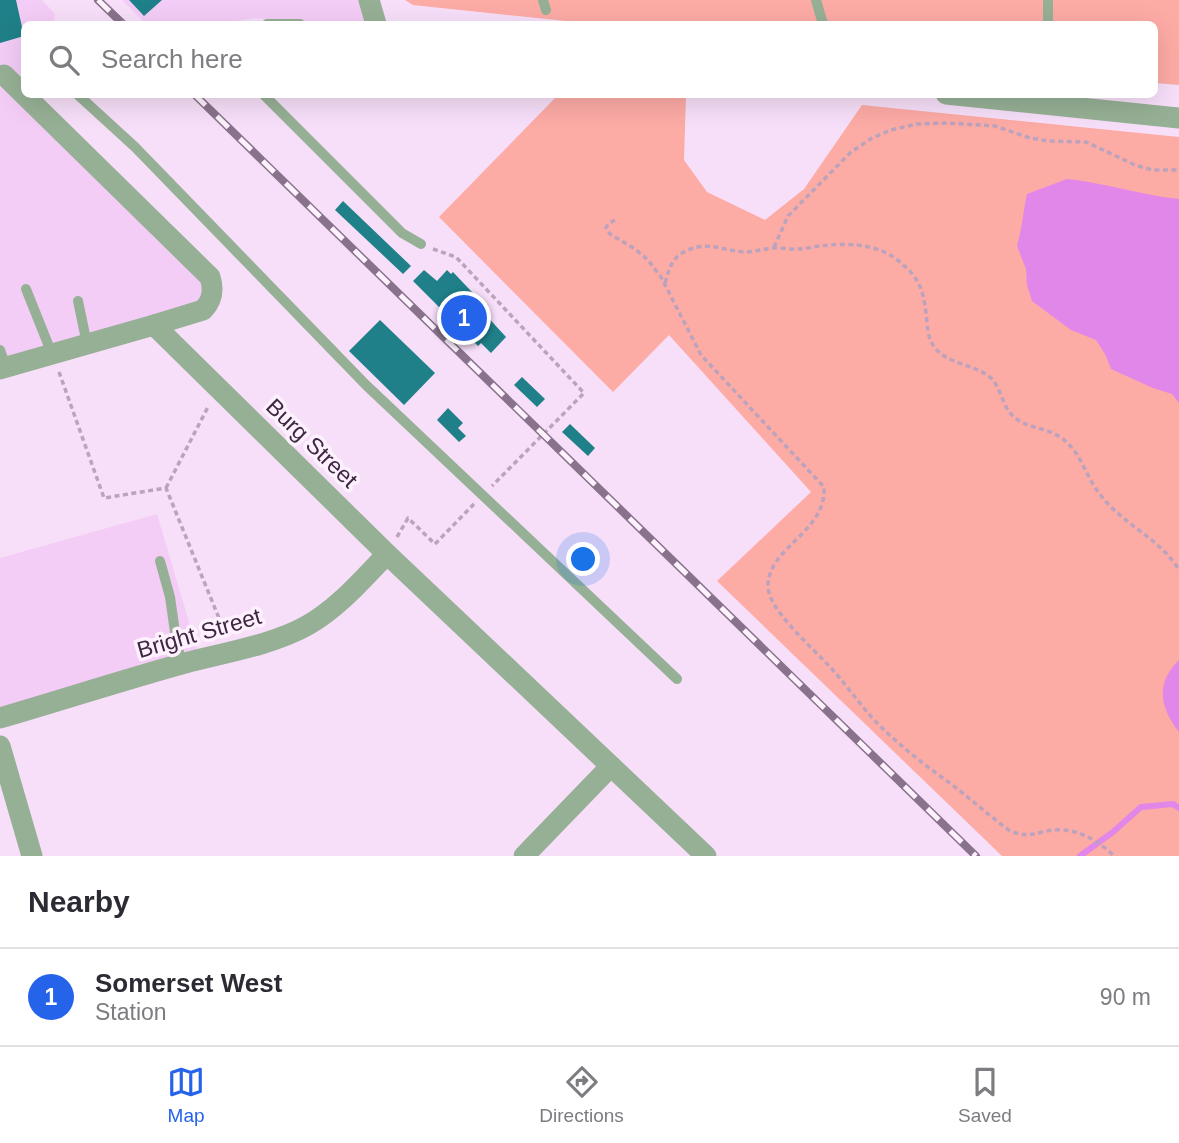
<!DOCTYPE html>
<html lang="en">
<head>
<meta charset="utf-8">
<style>
	:root { --surface:#fff; --page:#f2f2f3; --text:#2b2b33; --muted:#7c7c81; --line:#e1e1e2; --accent:#2563eb }
	body { margin:0; font-family:Arial,sans-serif; background:var(--page); color:var(--text) }
	.you { position:absolute; left:584px; top:560px; width:24px; height:24px; margin:-18px; border:5px solid #fff; border-radius:50%; background:#1a73e8; box-shadow:0 0 0 10px #1a73e833 }
	.badge { display:grid; place-items:center; width:46px; height:46px; border-radius:50%; background:var(--accent); color:#fff; font-size:23px; font-weight:700 }
	.pin { position:absolute; translate:-50% -50%; border:4px solid #fff; box-shadow:0 2px 7px #0006 }
	.list { margin:0; padding:0; list-style:none }
	h2 { display:flex; justify-content:space-between; align-items:center; height:91px; margin:0; padding:0 28px; font-size:30px }
	h2 small { font-size:23px; font-weight:400; color:var(--muted) }
	.list li { display:grid; grid-template-columns:46px 1fr auto; gap:21px; align-items:center; box-sizing:border-box; height:98px; padding:0 28px; border-top:2px solid var(--line) }
	.list b { display:block; font-size:26px; white-space:nowrap }
	.list p { margin:0; font-size:23px; white-space:nowrap; color:var(--muted) }
	.list em { font-size:23px; font-style:normal; color:var(--muted) }
	.icon { flex:none; width:38px; height:38px; fill:none; stroke:currentColor; stroke-width:2; stroke-linecap:round; stroke-linejoin:round }
	.map { position:relative; flex:none; width:1179px; height:856px; overflow:hidden }
	.search { position:absolute; background:var(--surface); box-shadow:0 7px 28px #0002; left:21px; right:21px; top:21px; height:77px; display:flex; align-items:center; gap:18px; box-sizing:border-box; padding:0 24px; border-radius:10px; color:var(--muted); font-size:26px }
	.sheet { height:189px; background:var(--surface) }
	nav { display:flex; justify-content:space-around; align-items:center; box-sizing:border-box; height:98px; border-top:2px solid var(--line); background:var(--surface); font-size:19px; color:var(--muted) }
	nav a { display:grid; justify-items:center; gap:4px }
	nav .on { color:var(--accent) }
	.map>svg:first-child { display:block }
	.built { fill:#f4cdf7 }
	.green { fill:#fdaba5 }
	.water { fill:#e087e9 }
	.lines { fill:none; stroke-linecap:round; stroke-linejoin:round }
	.stream { stroke:#e087e9; stroke-width:6 }
	.building { fill:#1f8089 }
	.path { stroke:#bba3bd; stroke-width:3.5; stroke-dasharray:5 3.5; stroke-linecap:butt }
	.lane { stroke:#96b095; stroke-width:10 }
	.street { stroke:#96b095; stroke-width:21 }
	.rail-casing { stroke:#89728b; stroke-width:8 }
	.rail { stroke:#fdf1fe; stroke-width:5; stroke-dasharray:16; stroke-linecap:butt }
	.labels { text-anchor:middle; dominant-baseline:central; stroke-width:7; stroke-linejoin:round; paint-order:stroke }
	.street-label { font-size:23px; fill:#3e2740; stroke:#fdf1fe }
</style>
</head>
<body>
<div class="map">
<svg width="1179" height="856" viewBox="0 0 1179 856">
	<rect width="100%" height="100%" fill="#f7dff9"/>
	<g class="built">
		<path d="M0 0H42L55 14 53 24H24V94L41 95 40 107 206 270 212 299 0 368Z"/>
		<path d="M122 0H367L374 24H323L254 18 218 24H146Z"/>
		<path d="M157 514 201 662 0 719V558Z"/>
	</g>
	<g class="green">
		<path d="M405 0H1179V85L1155 83 1154 24H595L413 5Z"/>
		<path d="M558 95H686L684 160 707 192 765 220 804 189 862 105 1179 137V856H1002L717 581 811 492 669 335 613 392 439 217Z"/>
	</g>
	<g class="water">
		<path d="M1067 179C1105 183 1141 195 1179 199V403L1172 394 1153 388 1111 369 1105 354 1096 340 1071 330 1032 301 1027 285 1026 269 1017 246C1022 229 1023 212 1027 194Z"/>
		<path d="M1179 660V732C1160 708 1155 683 1179 660Z"/>
	</g>
	<g class="lines">
		<path class="stream" d="M1080 856 1113 832 1141 807 1173 804 1179 808"/>
	</g>
	<g class="building">
		<path d="M0 0H16L24 36 0 43Z"/>
		<path d="M129 0H162L144 16Z"/>
		<path d="M343 201 411 266 403 274 335 210Z"/>
		<path d="M424 270 437 281 447 270 451 274 453 272 488 309 484 313 506 337 491 353 481 343 478 346 413 281Z"/>
		<path d="M380 320 435 373 404 405 349 351Z"/>
		<path d="M522 377 545 399 537 407 514 385Z"/>
		<path d="M448 408 463 423 458 428 466 436 459 442 437 420Z"/>
		<path d="M570 424 595 448 588 456 562 432Z"/>
	</g>
	<g class="lines">
		<g class="path">
			<path d="M615 220 608 224 606 228 610 234 635 249 648 260 661 277 701 355 824 487C827 532 768 547 768 586 768 610 813 648 829 666 846 684 860 705 877 723 899 745 922 763 947 781 969 797 988 815 1010 831 1030 839 1035 832 1054 830 1076 828 1098 840 1114 856"/>
			<path d="M774 247 788 216 851 152 872 138 891 130 917 124 947 123 995 126 1030 138 1048 141 1086 142 1135 165 1152 170H1179"/>
			<path d="M433 249 456 257 584 393 492 486"/>
			<path d="M665 283C670 266 672 257 688 250 708 241 725 251 745 252 755 252 763 249 772 248 780 247 790 250 798 249 805 249 812 247 819 246 845 243 875 243 896 259 922 278 924 293 927 323 928 333 929 340 935 348 949 365 975 364 991 378 1001 388 1002 405 1012 415 1024 428 1045 427 1060 437 1082 452 1084 474 1099 493 1121 524 1159 537 1179 570"/>
			<path d="M59 372 104 498 166 488 225 633"/>
			<path d="M166 488 209 405"/>
			<path d="M397 537 408 518 435 544 474 504"/>
		</g>
		<g class="lane">
			<path d="M543 0 546 10"/>
			<path d="M816 0 823 24"/>
			<path d="M1048 0V24"/>
			<path d="M267 24H300"/>
			<path d="M77 94 135 147 366 385 677 679"/>
			<path d="M263 94 402 233 421 244"/>
			<path d="M26 289 52 354"/>
			<path d="M78 301 87 344"/>
			<path d="M0 350 6 367"/>
			<path d="M160 561 170 597 177 646 183 664"/>
		</g>
		<g class="street">
			<path d="M369 0 376 24"/>
			<path d="M4 75 210 277C214 290 213 300 203 310L154 325 387 554 706 856"/>
			<path d="M946 94 1179 118"/>
			<path d="M0 369 154 325"/>
			<path d="M0 718C62 700 123 680 185 663 223 653 273 645 308 625 338 608 363 579 387 554"/>
			<path d="M0 746 32 856"/>
			<path d="M524 856 611 766"/>
		</g>
		<defs>
			<g id="rail">
				<path d="M98 0 123 24"/>
				<path d="M194 94 976 856"/>
			</g>
		</defs>
		<use href="#rail" class="rail-casing"/>
		<use href="#rail" class="rail"/>
	</g>
	<g class="labels">
		<g class="street-label">
			<text transform="translate(312 443) rotate(44)">Burg Street</text>
			<text transform="translate(199 633) rotate(-16)">Bright Street</text>
		</g>
	</g>
</svg>
<div class="you"></div>
<div class="pin badge" style="left:464px;top:318px">1</div>
<div class="search"><svg class="icon" aria-label="search" viewBox="0 0 24 24"><circle cx="10" cy="10" r="6"/><path d="M15 15l6 6"/></svg>Search here</div>
</div>
<section class="sheet">
<h2>Nearby<small></small></h2>
<ul class="list">
<li><span class="badge">1</span><div><b>Somerset West</b><p>Station</p></div><em>90 m</em></li>
</ul>
</section>
<nav>
<a class="on"><svg class="icon" aria-label="map" viewBox="0 0 24 24"><path d="M3 6l6-2 6 2 6-2v14l-6 2-6-2-6 2zM9 4v14M15 6v14"/></svg>Map</a>
<a><svg class="icon" aria-label="directions" viewBox="0 0 24 24"><path d="M12 3l9 9-9 9-9-9zM9 14v-3h6M13 9l2 2-2 2"/></svg>Directions</a>
<a><svg class="icon" aria-label="saved" viewBox="0 0 24 24"><path d="M7 4h10v16l-5-4-5 4z"/></svg>Saved</a>
</nav>
</body>
</html>
